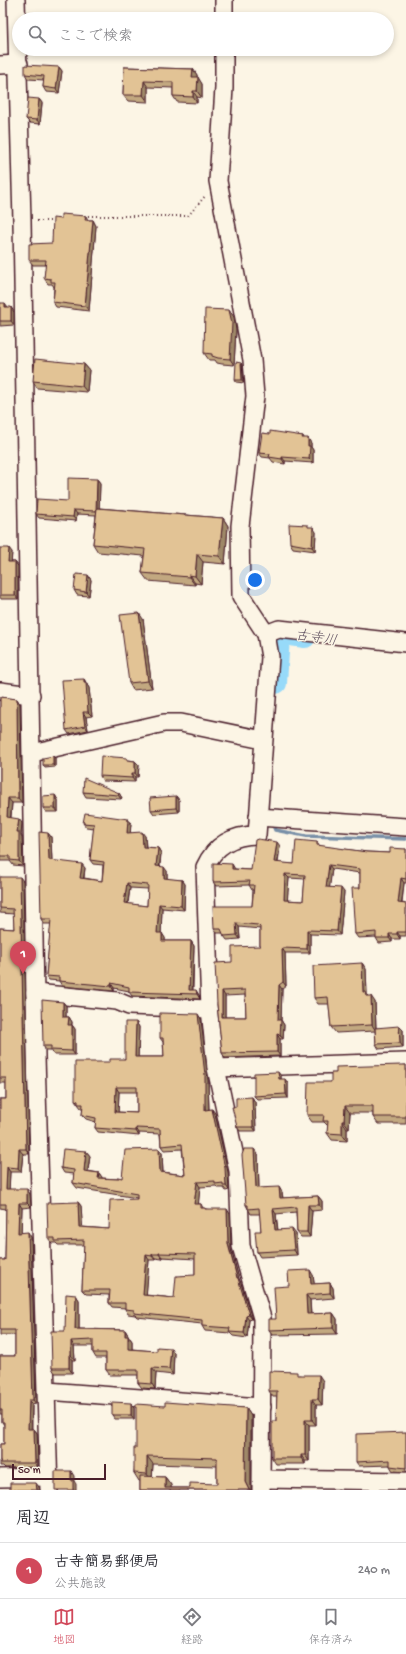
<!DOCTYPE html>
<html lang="ja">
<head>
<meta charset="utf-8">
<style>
	:root { --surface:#fff; --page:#f7f7f7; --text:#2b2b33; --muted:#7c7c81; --line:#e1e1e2; --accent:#d1495b }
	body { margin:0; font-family:"Gochi Hand","Klee One",sans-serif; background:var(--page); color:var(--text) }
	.scale { position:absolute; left:12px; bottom:10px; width:94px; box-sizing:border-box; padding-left:4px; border:2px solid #4a1f2b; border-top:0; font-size:11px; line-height:14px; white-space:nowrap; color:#4a1f2b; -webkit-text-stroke:3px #fcf5e5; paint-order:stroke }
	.you { position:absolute; left:255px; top:580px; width:14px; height:14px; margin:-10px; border:3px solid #fff; border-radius:50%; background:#1a73e8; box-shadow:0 0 0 6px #1a73e833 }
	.badge { display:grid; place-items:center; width:26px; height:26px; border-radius:50%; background:var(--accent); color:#fff; font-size:13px; font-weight:700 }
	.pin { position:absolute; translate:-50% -33px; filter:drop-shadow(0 1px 2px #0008) }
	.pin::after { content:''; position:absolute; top:21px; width:14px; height:12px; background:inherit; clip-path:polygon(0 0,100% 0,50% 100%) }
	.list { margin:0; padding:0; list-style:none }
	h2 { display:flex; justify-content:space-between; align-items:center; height:52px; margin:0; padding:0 16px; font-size:17px }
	h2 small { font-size:13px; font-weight:400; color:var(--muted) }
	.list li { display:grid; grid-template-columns:26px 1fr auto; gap:12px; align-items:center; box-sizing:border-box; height:56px; padding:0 16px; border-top:1px solid var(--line) }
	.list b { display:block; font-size:15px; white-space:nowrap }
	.list p { margin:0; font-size:13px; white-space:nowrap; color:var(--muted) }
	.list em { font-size:13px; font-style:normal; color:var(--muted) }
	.icon { flex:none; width:22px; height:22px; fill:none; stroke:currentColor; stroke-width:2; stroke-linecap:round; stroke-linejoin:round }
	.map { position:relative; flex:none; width:406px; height:1490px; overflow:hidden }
	.search { position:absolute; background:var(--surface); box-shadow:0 2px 6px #0003; left:12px; right:12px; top:12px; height:44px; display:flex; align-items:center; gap:10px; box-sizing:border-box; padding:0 14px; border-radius:22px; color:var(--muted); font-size:15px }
	.sheet { height:108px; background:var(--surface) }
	nav { display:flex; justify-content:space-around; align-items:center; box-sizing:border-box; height:56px; border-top:1px solid var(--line); background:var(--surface); font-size:11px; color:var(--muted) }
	nav a { display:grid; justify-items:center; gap:2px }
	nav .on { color:var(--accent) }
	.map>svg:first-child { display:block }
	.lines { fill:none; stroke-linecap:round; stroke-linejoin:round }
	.stream { stroke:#788fa7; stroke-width:3.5 }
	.river { stroke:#97daf9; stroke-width:22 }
	.minor-casing { stroke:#4a1f2b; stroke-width:20 }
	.path { stroke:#4a1f2b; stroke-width:2; stroke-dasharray:1 3; stroke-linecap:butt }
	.minor { stroke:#fcf5e5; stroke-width:17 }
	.wall { fill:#c2a880; stroke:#4a1f2b; fill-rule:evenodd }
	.shaded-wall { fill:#9e8868; stroke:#4a1f2b }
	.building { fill:#e2c395; stroke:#4a1f2b; fill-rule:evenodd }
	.labels { text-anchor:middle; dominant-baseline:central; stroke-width:3; stroke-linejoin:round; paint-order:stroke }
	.water-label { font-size:14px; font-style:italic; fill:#5d4e5e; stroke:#fcf5e5 }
</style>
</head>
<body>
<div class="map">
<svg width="406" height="1490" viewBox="0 0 406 1490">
	<rect width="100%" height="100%" fill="#fcf5e5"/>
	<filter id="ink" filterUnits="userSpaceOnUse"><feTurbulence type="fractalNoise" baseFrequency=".025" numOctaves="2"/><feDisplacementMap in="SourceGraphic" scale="8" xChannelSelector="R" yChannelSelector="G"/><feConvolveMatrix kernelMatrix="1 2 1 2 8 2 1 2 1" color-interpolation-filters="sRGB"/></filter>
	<g filter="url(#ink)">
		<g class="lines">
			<path class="stream" d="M272 823 275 830 306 836 406 839"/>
			<path class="river" d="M276 683 279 637 284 634 305 637"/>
			<defs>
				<g id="minor">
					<path d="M16 0 22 221 36 1057 49 1490"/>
					<path d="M224 0V19"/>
					<path d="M224 49V88L218 181 252 360 255 396 240 526 241 596 266 634 270 657 257 835C233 835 215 845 205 867L210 1009 216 1068 238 1171 241 1246 262 1318 261 1490"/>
					<path d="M0 65 19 64"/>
					<path d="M266 634 279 629 406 643"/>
					<path d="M0 691 31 695"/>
					<path d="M32 753 164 723H181L263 740"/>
					<path d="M258 817 406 827"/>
					<path d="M35 993 117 1001 129 1006 210 1009"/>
					<path d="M216 1068 406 1062"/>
					<path d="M47 1391 262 1407"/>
					<path d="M0 1478 48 1477"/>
					<path d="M262 1479 406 1481"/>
				</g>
			</defs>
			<use href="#minor" class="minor-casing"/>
			<g class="path">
				<path d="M84 216H188L206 195"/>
				<path d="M37 221H54"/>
			</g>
			<use href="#minor" class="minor"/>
		</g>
		<g class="wall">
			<path d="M59 67 62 71 59 93 46 92 43 87 44 80 28 79 25 74Z"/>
			<path d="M124 67 193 69 197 75V77L202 84V98L197 97V103L177 102 173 96V88L148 87V102L128 101 123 95Z"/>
			<path d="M39 99 42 103 40 124 30 123 26 119Z"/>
			<path d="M86 216 88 220H93L96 226 89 311 56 307 53 302 54 287 52 284H48L44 278 46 265H33L29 260 52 243 61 219Z"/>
			<path d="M0 303 14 312V325L0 326Z"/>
			<path d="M234 317 236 330 234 365 222 364 217 363 215 360H209L204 353Z"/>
			<path d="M84 364 89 370 87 392 37 388 33 381Z"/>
			<path d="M242 365 244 383 236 382 235 380Z"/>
			<path d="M270 434 303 436 304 438 311 443V447L313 450V463L285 461V464L273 462 270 458 262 457 259 453Z"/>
			<path d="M97 479 100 483 99 508 223 518 228 526 225 564 203 562 201 584 195 583V585L148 581 142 573 144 556 98 552 93 544 96 515 77 514 76 521 39 518 36 514 68 501Z"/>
			<path d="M310 527 316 532 315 551 293 548 290 543Z"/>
			<path d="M0 548 12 552 11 562H15L18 566V599H1L0 597Z"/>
			<path d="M88 575 91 580 89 596 77 595 74 590Z"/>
			<path d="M143 619 152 688 133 690 129 683Z"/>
			<path d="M84 679 89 688 92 716 86 717 88 730 69 734 66 730Z"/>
			<path d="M0 697 17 699 20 704 22 803H12L11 818 22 823 21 835 22 837 23 866 13 865 10 861H0Z"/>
			<path d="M53 756 55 758V767L45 768 43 765Z"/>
			<path d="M129 760 135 761 139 765 138 777H135V782L103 781 100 776Z"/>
			<path d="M83 792 119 793 122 798 121 799 86 797Z"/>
			<path d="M55 795 58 800V812H46L43 808Z"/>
			<path d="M176 796 179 800V812L154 814 151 810Z"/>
			<path d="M83 823H131L130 833 145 836 146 847 158 848 161 853 160 866 167 871V879L182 880 185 884 184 910 162 908 161 933 165 938V941H191L194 946 193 990 199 995 200 999 132 996 129 992V991L114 988V991L62 986 59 981 49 980 46 976 51 924H44L41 919 48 833 51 837 52 861 85 868 84 878 102 881 103 865 93 864 90 860 94 828 86 827ZM130 888 148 889 147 906 128 904Z"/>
			<path d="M317 842 320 846 367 852 390 853 406 849V883H404L402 903 406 904V936H400V939H392V942L379 943 376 938V937L358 938 355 934 360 888V873L332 869 329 887 344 892 340 935 310 934V953H285L286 986 282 989 281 1020 284 1025 283 1039H280V1056L225 1058 222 1053 217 1004 232 962 260 946V929L239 927 240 939 227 940 224 936 223 933H217L214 929 252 906 253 890H252L249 885 216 886 213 882 235 869 251 870 280 846 278 863 294 864ZM289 878 305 879 303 901 287 900ZM245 995 246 1017H225V996Z"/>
			<path d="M0 877 23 881 29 1154H23L21 1172H10L9 1189 30 1194 31 1207 22 1208 21 1233 31 1237 36 1404 32 1405V1429H34L37 1433 38 1467 5 1468 3 1466H0V1444H4V1425L2 1422V1414H0V1356H15V1335H0V1260H5L6 1209 0 1208V1099H6V1083H0V928L14 929V914L0 913Z"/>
			<path d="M362 963 366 969 367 995 375 1002 376 1028 403 1030V1047L379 1049 376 1044 375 1031 336 1033 331 1027 329 1004H318L314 998Z"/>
			<path d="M63 1002 66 1006V1017H69L72 1022V1025L75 1029V1055H54L51 1050H46L43 1046Z"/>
			<path d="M201 1019 208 1080 209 1109 215 1113 228 1172 229 1190 226 1191 224 1188H218L216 1186 200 1187 198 1204H201L203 1208 206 1209 230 1214 231 1249 239 1279 241 1283 252 1319 249 1320 247 1338 233 1336 230 1333 205 1331 202 1326V1324L137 1317 135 1315 128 1314 125 1309V1308L112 1307 109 1303V1295L86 1294 82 1290 84 1245H58L56 1243H52L48 1238 78 1202 81 1206 82 1227 109 1229 137 1199V1198L77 1188 73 1183 74 1174 64 1173 61 1168 86 1151 90 1156 88 1171 99 1173 102 1178 118 1179 122 1178 159 1149 162 1153 163 1172 185 1175 182 1149 164 1150 161 1146 160 1134 139 1133V1136L98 1132 95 1128 96 1122 86 1119 82 1115 83 1108H81L75 1100 110 1062 125 1059 136 1022 139 1027 138 1057H164L163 1042 160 1038ZM119 1092H137V1113L118 1112ZM162 1257 195 1259V1275L174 1298 146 1295 149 1260H155V1258L162 1259Z"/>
			<path d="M406 1065V1124H378L373 1117V1113H350L349 1128H347V1141L332 1140 327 1133 328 1126 324 1122H312L307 1115 331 1082 336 1073Z"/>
			<path d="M281 1076V1079L288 1083V1098L257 1099 254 1096Z"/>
			<path d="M252 1097 255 1102 256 1131H240L237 1127 236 1107Z"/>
			<path d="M258 1154 259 1188 282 1192 283 1198 318 1196 322 1201V1210L312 1211 310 1237H301L297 1232 296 1212 276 1214 278 1230 296 1234 297 1255 260 1257 257 1252 261 1231 260 1214H251L246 1205Z"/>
			<path d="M313 1275 314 1284 330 1283 333 1288 334 1298 310 1300 311 1314 333 1313 337 1319V1334L273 1335 269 1330 276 1319 289 1286Z"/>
			<path d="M76 1295 79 1300V1329L125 1330 132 1341V1349L174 1353 173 1375 156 1373 155 1389 142 1388 138 1383V1375H110L106 1370V1358H96L93 1353V1346H74L75 1360H72V1373H55L52 1368 65 1331Z"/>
			<path d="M299 1375 323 1381 322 1405H316V1425H309V1461H305V1464H276L272 1458 276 1421 277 1397H273L269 1391Z"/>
			<path d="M165 1406 246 1408 251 1416V1490H140V1481H139L134 1473 136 1448ZM153 1464 217 1466V1484L190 1488H171V1485L165 1477H152Z"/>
			<path d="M134 1408V1419H115L112 1415Z"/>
			<path d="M406 1432V1472L393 1471 390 1466V1465L359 1466 356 1462Z"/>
		</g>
		<g class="shaded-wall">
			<path d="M59 67 62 71 59 93 56 89Z"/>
			<path d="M193 69 197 75V84L192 77Z"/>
			<path d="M198 77 202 84V98L197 91Z"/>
			<path d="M144 81 148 87V102L143 95Z"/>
			<path d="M193 91 197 97V103L193 97Z"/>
			<path d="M39 99 42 103 40 124 37 120Z"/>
			<path d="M93 220 96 226 89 311 85 306Z"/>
			<path d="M5 303 8 307H5Z"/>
			<path d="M11 307 14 312V325L11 321Z"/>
			<path d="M229 310 234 317 236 330 234 365 230 359Z"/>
			<path d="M241 363 242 365 244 383 242 380Z"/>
			<path d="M84 364 89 370 87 392 82 386Z"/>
			<path d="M308 438 311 443V447L313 450V463L309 459 308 446Z"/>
			<path d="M282 457 285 461V464L282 459Z"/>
			<path d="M97 479 100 483 99 515 97 511Z"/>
			<path d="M74 510 77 514 76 521 73 517Z"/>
			<path d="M223 518 228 526 225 564 219 556Z"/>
			<path d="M313 527 316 532 315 551 312 547Z"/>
			<path d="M9 548 12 552 11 566 8 562Z"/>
			<path d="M197 554 203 562 201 584 195 576Z"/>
			<path d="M15 562 18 566V599L15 595Z"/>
			<path d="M88 575 91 580 89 596 86 592Z"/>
			<path d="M189 575 195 583V585L189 577Z"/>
			<path d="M139 613 143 619 152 688 148 681Z"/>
			<path d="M84 679 89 688 92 716 88 712Z"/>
			<path d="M17 699 20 704 22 803 18 798Z"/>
			<path d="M83 712 86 717 88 730 85 726Z"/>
			<path d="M53 756 55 758V767L53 765Z"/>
			<path d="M135 761 139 765 138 777 135 773Z"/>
			<path d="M132 773 135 777V782L132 778Z"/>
			<path d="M119 793 122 798 121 799 118 795Z"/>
			<path d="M55 795 58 800V812L55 808Z"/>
			<path d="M176 796 179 800V812L176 808Z"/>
			<path d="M8 798 12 803 10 822 7 817Z"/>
			<path d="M19 819 22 823 21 835 22 837 23 866 19 861 17 832Z"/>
			<path d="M128 819 131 823 130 837 127 833Z"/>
			<path d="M142 832 145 836 146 851 143 847Z"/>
			<path d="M48 833 51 837 52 865 49 860Z"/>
			<path d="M277 842 280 846 277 867 274 862Z"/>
			<path d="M158 848 161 853 159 870 156 866Z"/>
			<path d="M82 864 85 868 83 882 80 878Z"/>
			<path d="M232 864 235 869V874L232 869Z"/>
			<path d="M329 865 332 869 329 892 326 887Z"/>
			<path d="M164 867 167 871V883L164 878Z"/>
			<path d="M285 874 289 878 287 905 284 900Z"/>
			<path d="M20 877 23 881 29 1154 26 1149Z"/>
			<path d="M401 878 404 883 401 908 398 903Z"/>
			<path d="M182 880 185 884 184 910 181 906Z"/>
			<path d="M127 883 130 888 127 907 124 903Z"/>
			<path d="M341 888 344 892 340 935 337 931Z"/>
			<path d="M159 904 162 908 161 937 157 933Z"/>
			<path d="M236 923 239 927 240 939 237 935Z"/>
			<path d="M307 930 310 934V953L307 949Z"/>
			<path d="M397 932 400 936V939L397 934Z"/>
			<path d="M162 933 165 938V946L162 941Z"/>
			<path d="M389 934 392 939V942L389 938Z"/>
			<path d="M191 941 194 946 192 994 189 990Z"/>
			<path d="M282 948 285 953 286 986 283 982Z"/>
			<path d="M362 963 366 969 367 995 370 998V1002L363 992Z"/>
			<path d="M111 983 114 988V991L111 986Z"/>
			<path d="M279 985 282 989 281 1020 284 1025 283 1039 280 1035 278 1020Z"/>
			<path d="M196 990 199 995 200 999 197 994Z"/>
			<path d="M222 991 225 996V1022L222 1017Z"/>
			<path d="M371 996 375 1002 376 1031 372 1025Z"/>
			<path d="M63 1002 66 1006V1022L63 1017Z"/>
			<path d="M198 1014 201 1019 208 1080 209 1114 205 1110Z"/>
			<path d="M69 1017 72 1022 71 1029 68 1025Z"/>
			<path d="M136 1022 139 1027 138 1062 135 1057Z"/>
			<path d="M72 1025 75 1029V1055L72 1051Z"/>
			<path d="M399 1026 403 1030V1047L400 1043Z"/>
			<path d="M277 1034 280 1039V1056L277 1052Z"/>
			<path d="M278 1072 281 1076V1083L279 1079Z"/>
			<path d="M285 1079 288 1083V1098L286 1094Z"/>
			<path d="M116 1087 119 1092 118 1116 115 1112Z"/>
			<path d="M252 1097 255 1102 256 1131 253 1127Z"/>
			<path d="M345 1106 350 1113 349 1128 344 1121Z"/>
			<path d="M212 1109 215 1113 228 1172 229 1190 226 1186Z"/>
			<path d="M342 1121 347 1128V1141L342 1134Z"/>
			<path d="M136 1128 139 1133V1136L136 1131Z"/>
			<path d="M19 1149 23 1154 21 1172 18 1168Z"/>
			<path d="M159 1149 162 1153 163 1176 160 1172Z"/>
			<path d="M254 1149 258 1154 259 1193 256 1188Z"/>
			<path d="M86 1151 90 1156 87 1175 84 1171Z"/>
			<path d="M7 1167 10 1172 9 1194 6 1189Z"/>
			<path d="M99 1173 102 1177 101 1183 98 1178Z"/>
			<path d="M197 1182 200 1187 198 1209 194 1204Z"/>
			<path d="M279 1187 282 1192 283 1203 280 1198Z"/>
			<path d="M27 1189 30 1194 31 1207 27 1203Z"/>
			<path d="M318 1196 322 1201V1210L319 1205Z"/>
			<path d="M78 1202 81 1206 83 1232 79 1227Z"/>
			<path d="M19 1203 22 1208 21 1237 18 1233Z"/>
			<path d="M308 1205 312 1211 310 1237 307 1232Z"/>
			<path d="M227 1209 230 1214 231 1249 239 1279 241 1283 252 1319 249 1315 237 1278 228 1244Z"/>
			<path d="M273 1209 276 1214 278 1235 275 1230Z"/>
			<path d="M292 1229 296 1234 297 1255 294 1250Z"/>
			<path d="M28 1232 31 1237 36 1404 33 1400Z"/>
			<path d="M159 1253 162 1257V1259L159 1254Z"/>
			<path d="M152 1254 155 1258V1260L152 1256Z"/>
			<path d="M146 1255 149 1260 146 1300 143 1295Z"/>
			<path d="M310 1270 313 1275 315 1289 311 1284Z"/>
			<path d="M330 1283 333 1288 334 1298 330 1293Z"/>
			<path d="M76 1295 79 1300V1334L75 1329Z"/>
			<path d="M306 1295 310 1300 311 1319 307 1314Z"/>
			<path d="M333 1313 337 1319V1334L333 1328Z"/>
			<path d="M246 1316 249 1320 247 1338 244 1333Z"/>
			<path d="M125 1330 128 1335V1340V1336L132 1341V1354L128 1349 125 1336Z"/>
			<path d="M71 1341 74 1346 75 1360 71 1355Z"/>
			<path d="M171 1348 174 1353 173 1375 169 1369Z"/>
			<path d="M69 1355 72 1360V1373L69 1368Z"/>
			<path d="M152 1368 156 1373 155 1389 152 1384Z"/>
			<path d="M319 1375 323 1381 322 1405 318 1399Z"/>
			<path d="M312 1399 316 1405V1425L312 1420Z"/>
			<path d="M29 1400 32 1405 31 1433 28 1429Z"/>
			<path d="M131 1403 134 1408V1419L131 1415Z"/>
			<path d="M246 1408 251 1416V1490H249L245 1482Z"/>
			<path d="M305 1420 309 1425V1461L305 1455Z"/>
			<path d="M34 1429 37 1433 38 1467 35 1463Z"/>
			<path d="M301 1455 305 1461V1464L301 1458Z"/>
			<path d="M147 1456 153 1464 152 1482 147 1474Z"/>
			<path d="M71 1471 74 1476V1481L76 1484V1490H73L71 1480Z"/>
			<path d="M165 1477 171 1485V1490L165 1488Z"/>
			<path d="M36 1483 39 1487 40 1490H37Z"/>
		</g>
		<g class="building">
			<path d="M25 65 59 67 56 89 43 87 44 76 25 74Z"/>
			<path d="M124 67 193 69 192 77H198L197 91H193V97L173 96V82L144 81 143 95H123Z"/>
			<path d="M28 98 39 99 37 120 26 119Z"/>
			<path d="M61 214 86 216 85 220H93L85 306 53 302 55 282H51V279L44 278 46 260H29V244L52 243 53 218 61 219Z"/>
			<path d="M0 303H5V307H11V321H0Z"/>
			<path d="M205 309 229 310 232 323 230 359 218 358 212 356V354L204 353Z"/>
			<path d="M35 359 84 364 82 386 33 381Z"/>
			<path d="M236 362 241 363 242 380H235Z"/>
			<path d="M270 431 303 436 302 438H308V446H310L309 459 282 457V459L269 457 270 454 259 453 262 433 270 434Z"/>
			<path d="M68 478 97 479 96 511 74 510 73 517 36 514 37 499 68 501Z"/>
			<path d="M97 508 223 518 219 556 197 554 195 576 189 575V577L142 573 145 549 93 544Z"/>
			<path d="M289 524 308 525V527H313L312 547 290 543Z"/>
			<path d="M0 548H9L8 562H15V595H0Z"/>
			<path d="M76 574 88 575 86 592 74 590Z"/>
			<path d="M139 613 148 681 129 683 120 615Z"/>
			<path d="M84 679V683H86L88 712H83L85 726 66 730 62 680Z"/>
			<path d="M0 697 17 699 18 798H8L7 817 19 819 17 832H19V861L10 860V856H0Z"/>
			<path d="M53 756V765H43V758Z"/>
			<path d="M101 756 127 758V760L135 761V773H132V778L100 776Z"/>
			<path d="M84 778 119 793 118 795 83 792Z"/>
			<path d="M55 795V808H43V796Z"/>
			<path d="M176 796V808L151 810 150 798Z"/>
			<path d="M85 813 128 819 127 833 142 832 143 847 158 848 156 866 164 867V878L182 880 181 906 159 904 157 933H162V941H191L189 990H196L197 994 129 992V987L111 983V986L59 981V977L46 976 51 919H41L39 832 48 833 49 860 82 864 80 878 102 881 104 862 90 860 94 824 83 823ZM127 883 148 885 147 906 124 903Z"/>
			<path d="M258 839 277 842 274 862 294 864 296 840 317 842V845L367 852 390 853V848L406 849V879L401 878 398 903 406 904V932H397V934H389V938H376V932L355 934 352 888H360V869L329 865 326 887 341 888 337 931 307 930V949L282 948 283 982 279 985 278 1020H281L280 1035 277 1034V1052L222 1053 217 1004 215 963 232 962V947L260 946V927L258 925 236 923 237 935 224 936 221 929H214L213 906H252L254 885H249L250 881 213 882V863L232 864V869L251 870 255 840ZM285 874 305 875 303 901 284 900ZM245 990 246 1017H222V991Z"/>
			<path d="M0 877H20L26 1149H19L18 1168 7 1167 6 1189H27V1203H19L18 1233 28 1232 33 1400H29L28 1429H34L35 1463H1V1461H0V1444H4V1422H2V1410H0V1356H15V1330H0V1260H5L6 1204H0V1099H6V1078H0V928L14 929 13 909 0 908Z"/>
			<path d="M362 963 363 992H365L366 996H371L372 1025 331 1027 328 997 314 998 313 966Z"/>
			<path d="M42 1000 63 1002V1017H69L68 1025H72V1051L51 1050V1046H43Z"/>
			<path d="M160 1013 198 1014 205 1075V1110L212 1109 225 1168 226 1186H223V1183L215 1184V1181L197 1182 194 1204H201V1208H205V1209H227L228 1244 237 1278H238L249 1315 246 1316 244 1333 229 1332 230 1328 202 1326V1320L134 1313V1310L125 1309V1303H109L110 1290H82L84 1240 55 1241V1238H48L47 1203 78 1202 79 1227 109 1229 110 1200 137 1199V1194L73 1183 74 1170 61 1168 63 1149 86 1151 84 1171 99 1173 98 1178 118 1179V1177L122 1178 125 1150 159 1149 160 1172 185 1175 182 1144 161 1146 160 1129 136 1128V1131L95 1128 96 1118 82 1115 83 1104H78V1101L75 1100V1062H110V1059H125V1022H136L135 1057H164L163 1038H160ZM116 1087H137V1113L115 1112ZM159 1253 195 1254V1275L176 1276 174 1298 143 1295 146 1255 152 1256V1254H159Z"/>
			<path d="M399 1026 400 1043 376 1044 375 1028Z"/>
			<path d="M401 1065H406V1117H373V1106H345L344 1121H342V1134L327 1133 328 1121H323L324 1115H307L308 1082H331V1073H336V1067Z"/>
			<path d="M278 1072 279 1079H285L286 1094 254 1096V1073Z"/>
			<path d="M252 1097 253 1127H237L232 1107H236V1098Z"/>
			<path d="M244 1149H254L256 1188 279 1187 280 1198 318 1196 319 1205H308L307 1232H297L296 1207 273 1209 275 1230 292 1229 294 1250 257 1252 255 1231H261L259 1208 248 1209V1205H246L242 1155Z"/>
			<path d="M310 1270 311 1284 330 1283V1293L306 1295 307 1314 333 1313V1328L269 1330V1319H276L274 1287 289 1286 288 1271Z"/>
			<path d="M66 1294 76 1295 75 1329 125 1330V1336H128V1349L157 1351V1347L171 1348 169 1369 152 1368V1384L138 1383V1370H106V1353H93V1340L71 1341V1355H69V1368H52L51 1331H65Z"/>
			<path d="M269 1371 297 1372V1375H319L318 1399H312V1420H305V1455H301V1458H272V1421H276L277 1391H269Z"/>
			<path d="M112 1402 131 1403V1415H112Z"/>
			<path d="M165 1402 246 1408 245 1482 249 1490H140V1476L165 1477V1488H190V1483L217 1484V1458L147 1456V1474L134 1473V1448H136V1404L165 1406Z"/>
			<path d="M406 1432V1468L390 1466V1460L356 1462V1434Z"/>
			<path d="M55 1471H71V1480H73V1490H55Z"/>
			<path d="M10 1483H36L37 1490H10Z"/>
		</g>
	</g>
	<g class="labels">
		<g class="water-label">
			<text transform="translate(316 639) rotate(9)">古寺川</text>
		</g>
	</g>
</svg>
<div class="scale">50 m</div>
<div class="you"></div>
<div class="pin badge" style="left:23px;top:974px">1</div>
<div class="search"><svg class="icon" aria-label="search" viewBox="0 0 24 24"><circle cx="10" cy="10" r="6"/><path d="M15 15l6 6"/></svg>ここで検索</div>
</div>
<section class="sheet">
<h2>周辺<small></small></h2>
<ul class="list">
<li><span class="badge">1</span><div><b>古寺簡易郵便局</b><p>公共施設</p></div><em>240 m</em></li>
</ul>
</section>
<nav>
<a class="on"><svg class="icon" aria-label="map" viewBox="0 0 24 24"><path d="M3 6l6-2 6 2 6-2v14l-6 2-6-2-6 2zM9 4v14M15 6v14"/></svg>地図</a>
<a><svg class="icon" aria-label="directions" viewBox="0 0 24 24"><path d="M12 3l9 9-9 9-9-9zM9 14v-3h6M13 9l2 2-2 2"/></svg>経路</a>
<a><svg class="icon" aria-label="saved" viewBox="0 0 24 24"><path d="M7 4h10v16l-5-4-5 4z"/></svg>保存済み</a>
</nav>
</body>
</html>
